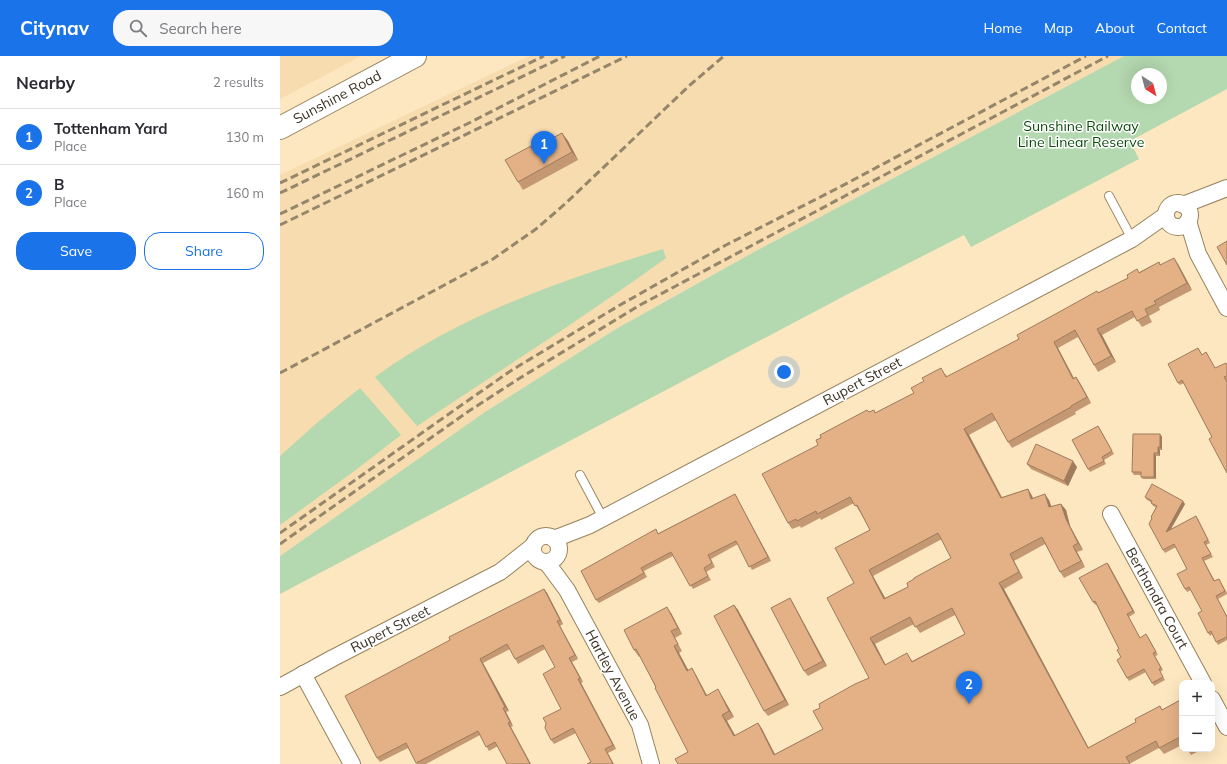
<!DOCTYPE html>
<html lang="en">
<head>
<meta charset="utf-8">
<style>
	:root { --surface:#fff; --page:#f7f7f7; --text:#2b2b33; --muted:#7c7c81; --line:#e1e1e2; --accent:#1a73e8 }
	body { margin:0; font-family:Mulish,sans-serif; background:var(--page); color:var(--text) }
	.controls { position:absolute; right:12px; bottom:12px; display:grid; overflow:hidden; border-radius:8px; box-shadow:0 4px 16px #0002 }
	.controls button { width:36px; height:36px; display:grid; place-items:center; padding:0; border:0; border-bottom:1px solid var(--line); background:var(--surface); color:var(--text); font:20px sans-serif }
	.compass { position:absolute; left:851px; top:12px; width:36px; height:36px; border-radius:50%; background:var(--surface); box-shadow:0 4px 16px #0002; rotate:144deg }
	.you { position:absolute; left:504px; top:316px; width:14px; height:14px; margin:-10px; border:3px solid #fff; border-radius:50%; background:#1a73e8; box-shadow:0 0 0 6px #1a73e833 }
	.badge { display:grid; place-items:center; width:26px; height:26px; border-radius:50%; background:var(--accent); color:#fff; font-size:13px; font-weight:700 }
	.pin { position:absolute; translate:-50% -33px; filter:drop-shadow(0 1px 2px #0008) }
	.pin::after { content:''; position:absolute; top:21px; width:14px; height:12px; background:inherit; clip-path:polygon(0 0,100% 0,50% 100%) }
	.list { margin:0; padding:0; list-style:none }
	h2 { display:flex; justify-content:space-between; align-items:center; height:52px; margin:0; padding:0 16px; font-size:17px }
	h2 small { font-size:13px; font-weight:400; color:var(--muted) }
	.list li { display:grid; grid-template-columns:26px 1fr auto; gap:12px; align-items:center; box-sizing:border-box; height:56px; padding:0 16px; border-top:1px solid var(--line) }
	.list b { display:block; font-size:15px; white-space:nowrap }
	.list p { margin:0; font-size:13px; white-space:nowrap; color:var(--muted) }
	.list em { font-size:13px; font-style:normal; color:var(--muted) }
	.actions { display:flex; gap:8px; padding:12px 16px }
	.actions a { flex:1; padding:9px 0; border:1px solid var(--accent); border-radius:16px; text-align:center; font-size:14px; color:var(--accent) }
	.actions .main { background:var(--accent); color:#fff }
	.icon { flex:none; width:22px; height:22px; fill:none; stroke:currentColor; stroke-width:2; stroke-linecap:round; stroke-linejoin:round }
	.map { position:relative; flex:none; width:947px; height:708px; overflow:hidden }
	header { display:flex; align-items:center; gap:24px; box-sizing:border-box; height:56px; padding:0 20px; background:var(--accent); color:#fff }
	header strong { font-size:19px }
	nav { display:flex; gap:22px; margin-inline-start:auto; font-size:14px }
	.search { width:280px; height:36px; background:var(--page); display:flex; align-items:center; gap:10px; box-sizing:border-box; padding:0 14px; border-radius:16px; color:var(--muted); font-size:15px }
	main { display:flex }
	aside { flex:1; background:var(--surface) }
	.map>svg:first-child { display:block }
	.built { fill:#f6dcae }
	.green { fill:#b4d8b0; fill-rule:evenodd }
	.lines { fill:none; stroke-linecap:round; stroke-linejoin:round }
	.service-casing { stroke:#96835e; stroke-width:10 }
	.minor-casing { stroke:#96835e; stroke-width:18 }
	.primary-casing { stroke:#96835e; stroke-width:24 }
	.service { stroke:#fff; stroke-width:8 }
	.minor { stroke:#fff; stroke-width:16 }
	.primary { stroke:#fff; stroke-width:22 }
	.rail { stroke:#94856b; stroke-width:3; stroke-dasharray:8 4; stroke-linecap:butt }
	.wall { fill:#c39872; fill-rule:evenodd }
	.shaded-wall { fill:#9f7c5d }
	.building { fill:#e3b185; stroke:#9f7c5d; fill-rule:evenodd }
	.labels { text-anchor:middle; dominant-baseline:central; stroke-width:3; stroke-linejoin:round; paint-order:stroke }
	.street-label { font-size:14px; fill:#3b3223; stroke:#fff }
	.park-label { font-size:14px; fill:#094908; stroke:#fff }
</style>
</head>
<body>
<header>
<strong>Citynav</strong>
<div class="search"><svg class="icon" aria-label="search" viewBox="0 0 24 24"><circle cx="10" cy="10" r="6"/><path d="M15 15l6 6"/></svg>Search here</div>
<nav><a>Home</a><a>Map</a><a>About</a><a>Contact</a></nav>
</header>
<main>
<aside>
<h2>Nearby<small>2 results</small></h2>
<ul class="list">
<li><span class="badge">1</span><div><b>Tottenham Yard</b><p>Place</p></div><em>130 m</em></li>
<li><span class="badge">2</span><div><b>B</b><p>Place</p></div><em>160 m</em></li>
</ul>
<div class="actions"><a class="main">Save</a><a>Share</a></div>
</aside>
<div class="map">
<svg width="947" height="708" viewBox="0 0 947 708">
	<rect width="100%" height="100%" fill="#fde7c0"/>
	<g class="built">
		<path d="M0 0H81L0 43Z"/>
		<path d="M249 0H844L474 196 336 273 205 356 0 500V119Z"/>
	</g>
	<g class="green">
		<path d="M844 0H947V33L850 85 859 103 691 191 684 179 568 238 0 538V500L205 356 336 273 474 196ZM857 18H881V42H857Z"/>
		<path d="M383 193 386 202C305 261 220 314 137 370L95 321C181 258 283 224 383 193Z"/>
		<path d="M80 332 121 379 77 413 0 469V400L38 366Z"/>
	</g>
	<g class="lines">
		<defs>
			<g id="service">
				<path d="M829 140 852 183"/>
				<path d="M300 419 323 462"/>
			</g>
			<g id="minor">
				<circle cx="898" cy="159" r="12"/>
				<path d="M903 149 947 132"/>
				<path d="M908 165 918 198 947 252"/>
				<path d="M831 458 923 627"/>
				<circle cx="266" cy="493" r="13"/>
				<path d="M274 483 310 469 852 183 886 159"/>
				<path d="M267 507 287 534 360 669 371 708"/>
				<path d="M23 618 72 708"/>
				<path d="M0 631 53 602 220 516 253 490"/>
				<path d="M932 643 947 671"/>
			</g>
			<path id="primary" d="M0 72 135 0"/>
		</defs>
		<use href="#service" class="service-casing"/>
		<use href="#minor" class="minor-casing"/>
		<use href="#primary" class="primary-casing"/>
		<use href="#service" class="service"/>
		<use href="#minor" class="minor"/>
		<use href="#primary" class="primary"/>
		<g class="rail">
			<path d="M0 127 264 0"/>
			<path d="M0 137 285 0"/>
			<path d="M0 158 189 67 320 0"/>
			<path d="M0 169 347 0"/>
			<path d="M0 317 213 203 256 173 285 148 410 29 444 0"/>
			<path d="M0 477 183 348 232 314 340 249 446 189 558 132 806 0"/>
			<path d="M0 488 189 355 240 322 360 249 828 0"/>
		</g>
	</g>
	<g class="wall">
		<path d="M282 77 288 85 298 104 243 134 238 126 253 92Z"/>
		<path d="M879 206 881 209 898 208 912 234 879 251 880 254 869 260 872 266 862 271 855 261 822 279 836 306 818 316 798 281 778 292 794 322 796 321 800 327 811 347 795 356 796 358 732 392 728 386 716 364 689 379 722 441 748 433 752 440 753 442 769 444 771 451 781 448 786 454 790 470 803 494 797 496 805 511 784 522 780 516 765 488 734 505 743 522 724 533 808 692 856 666 880 650 882 654 902 643V689L884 698 879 692 851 707 408 696 360 600 359 601 354 594 391 557 402 578 395 582 402 595 399 597 408 614 416 619 427 639 442 640 454 661 447 665 455 680 478 667 482 673 495 698 543 673 540 652 589 622 574 527 590 474 580 456 574 447 541 464 540 462 521 472 520 470 512 473 508 467 538 389 589 356 596 357 634 337 666 318 667 321 739 283 818 237ZM662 483 671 502 628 531 605 542 593 520ZM675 559 685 578 632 605 631 603 605 609 595 588 634 568 640 577Z"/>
		<path d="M918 292 922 299 926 296 935 312 947 308V324H946L947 325V417L932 381 904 327 900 329 898 327Z"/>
		<path d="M820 373 834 398 824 404 826 408 810 416 808 413Z"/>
		<path d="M880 378 882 381V394H880V400H876V423H863L861 421V419H854L852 416Z"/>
		<path d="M747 408 797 411 788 430 751 413Z"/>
		<path d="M455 438 491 505 472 514 458 488 431 503 435 511 426 516 431 524 413 533 393 500 364 515 367 521 319 547 316 544 379 477Z"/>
		<path d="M865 441 905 448 891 473 918 463 930 487 926 489 933 501 924 505 935 525 939 523 947 537V538L938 543 947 560V584L938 589 932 578 930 580 928 577 922 555 911 534 907 536 905 533 907 513 896 491 885 497 883 494 871 461 876 451 873 450 871 446 867 444Z"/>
		<path d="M827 507 855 557 849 561 860 582 868 581 878 599 875 600 883 614 880 616 885 624 874 630 866 616 849 625 847 622 839 593 816 548 815 549 813 546Z"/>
		<path d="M264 533 267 537 283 568 280 570 298 603 292 606 303 626 301 627 336 693 328 697 334 708H307L311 706 296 677 274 688 271 684 281 653 275 611 265 593 238 608 230 593 203 607 229 655 226 656 233 670 231 671 218 690 209 695 200 679 146 708H137L128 692 100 706 97 702 170 584Z"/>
		<path d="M510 542 513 547 547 610 528 620 524 615Z"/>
		<path d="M454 549 458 554 509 649 488 660 484 655Z"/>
		<path d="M907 693H923L911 699Z"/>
	</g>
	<g class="shaded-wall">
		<path d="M282 77 288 85 298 104 292 96Z"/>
		<path d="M894 202 898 208 912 234 907 227Z"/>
		<path d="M817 273 822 279 836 306 831 300Z"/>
		<path d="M774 286 778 292 797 329 793 323Z"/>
		<path d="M796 321 800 327 811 347 807 341Z"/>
		<path d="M684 373 689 379 725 448 721 442Z"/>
		<path d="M880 378 882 381V394L880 391Z"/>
		<path d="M878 391 880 394V400L878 397Z"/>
		<path d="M874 397 876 400V423L874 421Z"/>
		<path d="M793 405 797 411 788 430 784 425Z"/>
		<path d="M748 433 752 440 755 449 751 443Z"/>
		<path d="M455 438 457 442 491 505 488 501Z"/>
		<path d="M765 438 769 444 774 457 769 451Z"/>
		<path d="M903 445 905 448 888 478 886 476Z"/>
		<path d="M781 448 786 454 790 470 803 494 798 487 786 463Z"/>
		<path d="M793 490 797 496 805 511 801 505Z"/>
		<path d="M730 498 734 505 743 522 739 516Z"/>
		<path d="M827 507 829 509 855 557 853 555Z"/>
		<path d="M589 514 593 520 609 549 604 543Z"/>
		<path d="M719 527 724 533 812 698 808 692Z"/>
		<path d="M264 533 267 537 283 568 280 564Z"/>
		<path d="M510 542 513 547 547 610 543 605Z"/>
		<path d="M454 549 458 554 509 649 505 644Z"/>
		<path d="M387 551 391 557 402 578 398 572Z"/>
		<path d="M277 565 280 570 298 603 295 599Z"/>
		<path d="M590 582 595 588 609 615 605 609Z"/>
		<path d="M394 590 399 597 412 621 407 615Z"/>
		<path d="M289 602 292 606 303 626 300 622Z"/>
		<path d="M200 603 203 607 229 655 225 651Z"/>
		<path d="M412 612 416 619 430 646 426 640Z"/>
		<path d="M298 623 301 627 336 693 333 689Z"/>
		<path d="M438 633 454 661 449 655Z"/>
		<path d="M223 652 226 656 233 670 230 666Z"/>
		<path d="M442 659 447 665 459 686 454 680Z"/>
		<path d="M228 667 231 671 251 708H250Z"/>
		<path d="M478 667 482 673 498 705 494 699Z"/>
	</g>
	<g class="building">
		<path d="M282 77 292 96 238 126 225 104 251 90 252 93Z"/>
		<path d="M947 185V209L937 191Z"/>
		<path d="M894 202 907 227 874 245 876 248 865 253 868 259 857 265 852 255 817 273 831 300 814 309 795 274 774 286 793 323 796 321 807 341 791 350V351L728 386 712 357 684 373 721 442 748 433 751 443 765 438 769 451 781 448 786 463 798 487 793 490 801 505 780 516 762 481 730 498 739 516 719 527 808 692 856 666 855 663 880 650 882 654 902 643V684L900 681 879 692 876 685 846 701 850 708H398L395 703 408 696 375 632 376 631 356 593 354 594 344 574 387 551 398 572 391 575 398 588 394 590 407 615 412 612 426 640 438 633 449 655 442 659 454 680 478 667 494 699 543 673 533 655 540 652 539 648 575 628 589 622 547 542 574 527 555 492 590 474 577 449 575 450 570 441 537 458 536 455 517 465 516 463 508 467 482 418 538 389 536 384 541 382 540 379 587 354 589 356 594 354 595 357 634 337 631 332 644 325 642 322 661 312 666 321 739 283 737 279 781 255 817 235 818 237 848 222 847 219 857 213 859 217 879 206 880 209ZM658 477 671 502 634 522V523L627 527 628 531 604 543 589 514ZM672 552 685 578 632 606 627 597 605 609 590 582 630 561 635 571Z"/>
		<path d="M918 292 922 299 926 296 935 312 946 307 947 309V320L944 321 947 326V417L929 383 932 381 902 324 898 327 888 308Z"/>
		<path d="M818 370 832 395 822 401 824 405 808 413 792 384Z"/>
		<path d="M853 378H880V391H878V397H874V421H861V416H852Z"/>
		<path d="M756 388 793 405 784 425 747 408Z"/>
		<path d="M872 428 903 445 886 476 916 460 928 484 924 486 931 498 922 502 934 525 939 523 945 535 936 540 947 561V581L936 586 931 575 928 577 918 557 922 555 909 531 905 533 897 518 907 513 894 488 883 494 869 468 872 462 871 461 877 450 871 447 872 445 865 441Z"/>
		<path d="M455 438 488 501 469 511 456 485 428 499 432 507 424 512 428 520 410 530 391 496 361 512 364 517 316 544 301 515 376 473 378 478Z"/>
		<path d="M827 507 853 555 847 558 860 582 866 578 876 596 873 597 881 612 879 613 883 621 872 627 864 613 847 622 837 604 841 601 837 594 839 593 815 545 813 546 799 522Z"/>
		<path d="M264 533 280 564 277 565 295 599 289 602 300 622 298 623 333 689 325 693 333 708H307L311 706 293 672 271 684 265 672 266 667 263 662 281 653 263 618 275 611 263 589 235 603 227 588 200 603 225 651 223 652 230 666 228 667 250 708H227L215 686 206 691 198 675 136 707 126 687 97 702 65 640 170 584 169 581Z"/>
		<path d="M510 542 543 605 524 615 491 552Z"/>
		<path d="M454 549 505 644 484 655 434 560Z"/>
	</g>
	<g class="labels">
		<g class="street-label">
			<text transform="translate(57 41) rotate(-28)">Sunshine Road</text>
			<text transform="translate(582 325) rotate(-28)">Rupert Street</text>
			<text transform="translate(877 542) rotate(61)">Berthandra Court</text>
			<text transform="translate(110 573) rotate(-27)">Rupert Street</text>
			<text transform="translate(333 619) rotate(62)">Hartley Avenue</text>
		</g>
		<g class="park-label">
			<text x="801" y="70">Sunshine Railway<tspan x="801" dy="16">Line Linear Reserve</tspan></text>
		</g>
	</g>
</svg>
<div class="controls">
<button>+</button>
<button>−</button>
</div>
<svg class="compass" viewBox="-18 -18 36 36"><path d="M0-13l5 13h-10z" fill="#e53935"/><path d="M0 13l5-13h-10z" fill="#7c7c81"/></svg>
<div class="you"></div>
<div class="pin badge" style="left:264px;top:108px">1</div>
<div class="pin badge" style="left:689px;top:648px">2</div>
</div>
</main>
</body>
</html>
